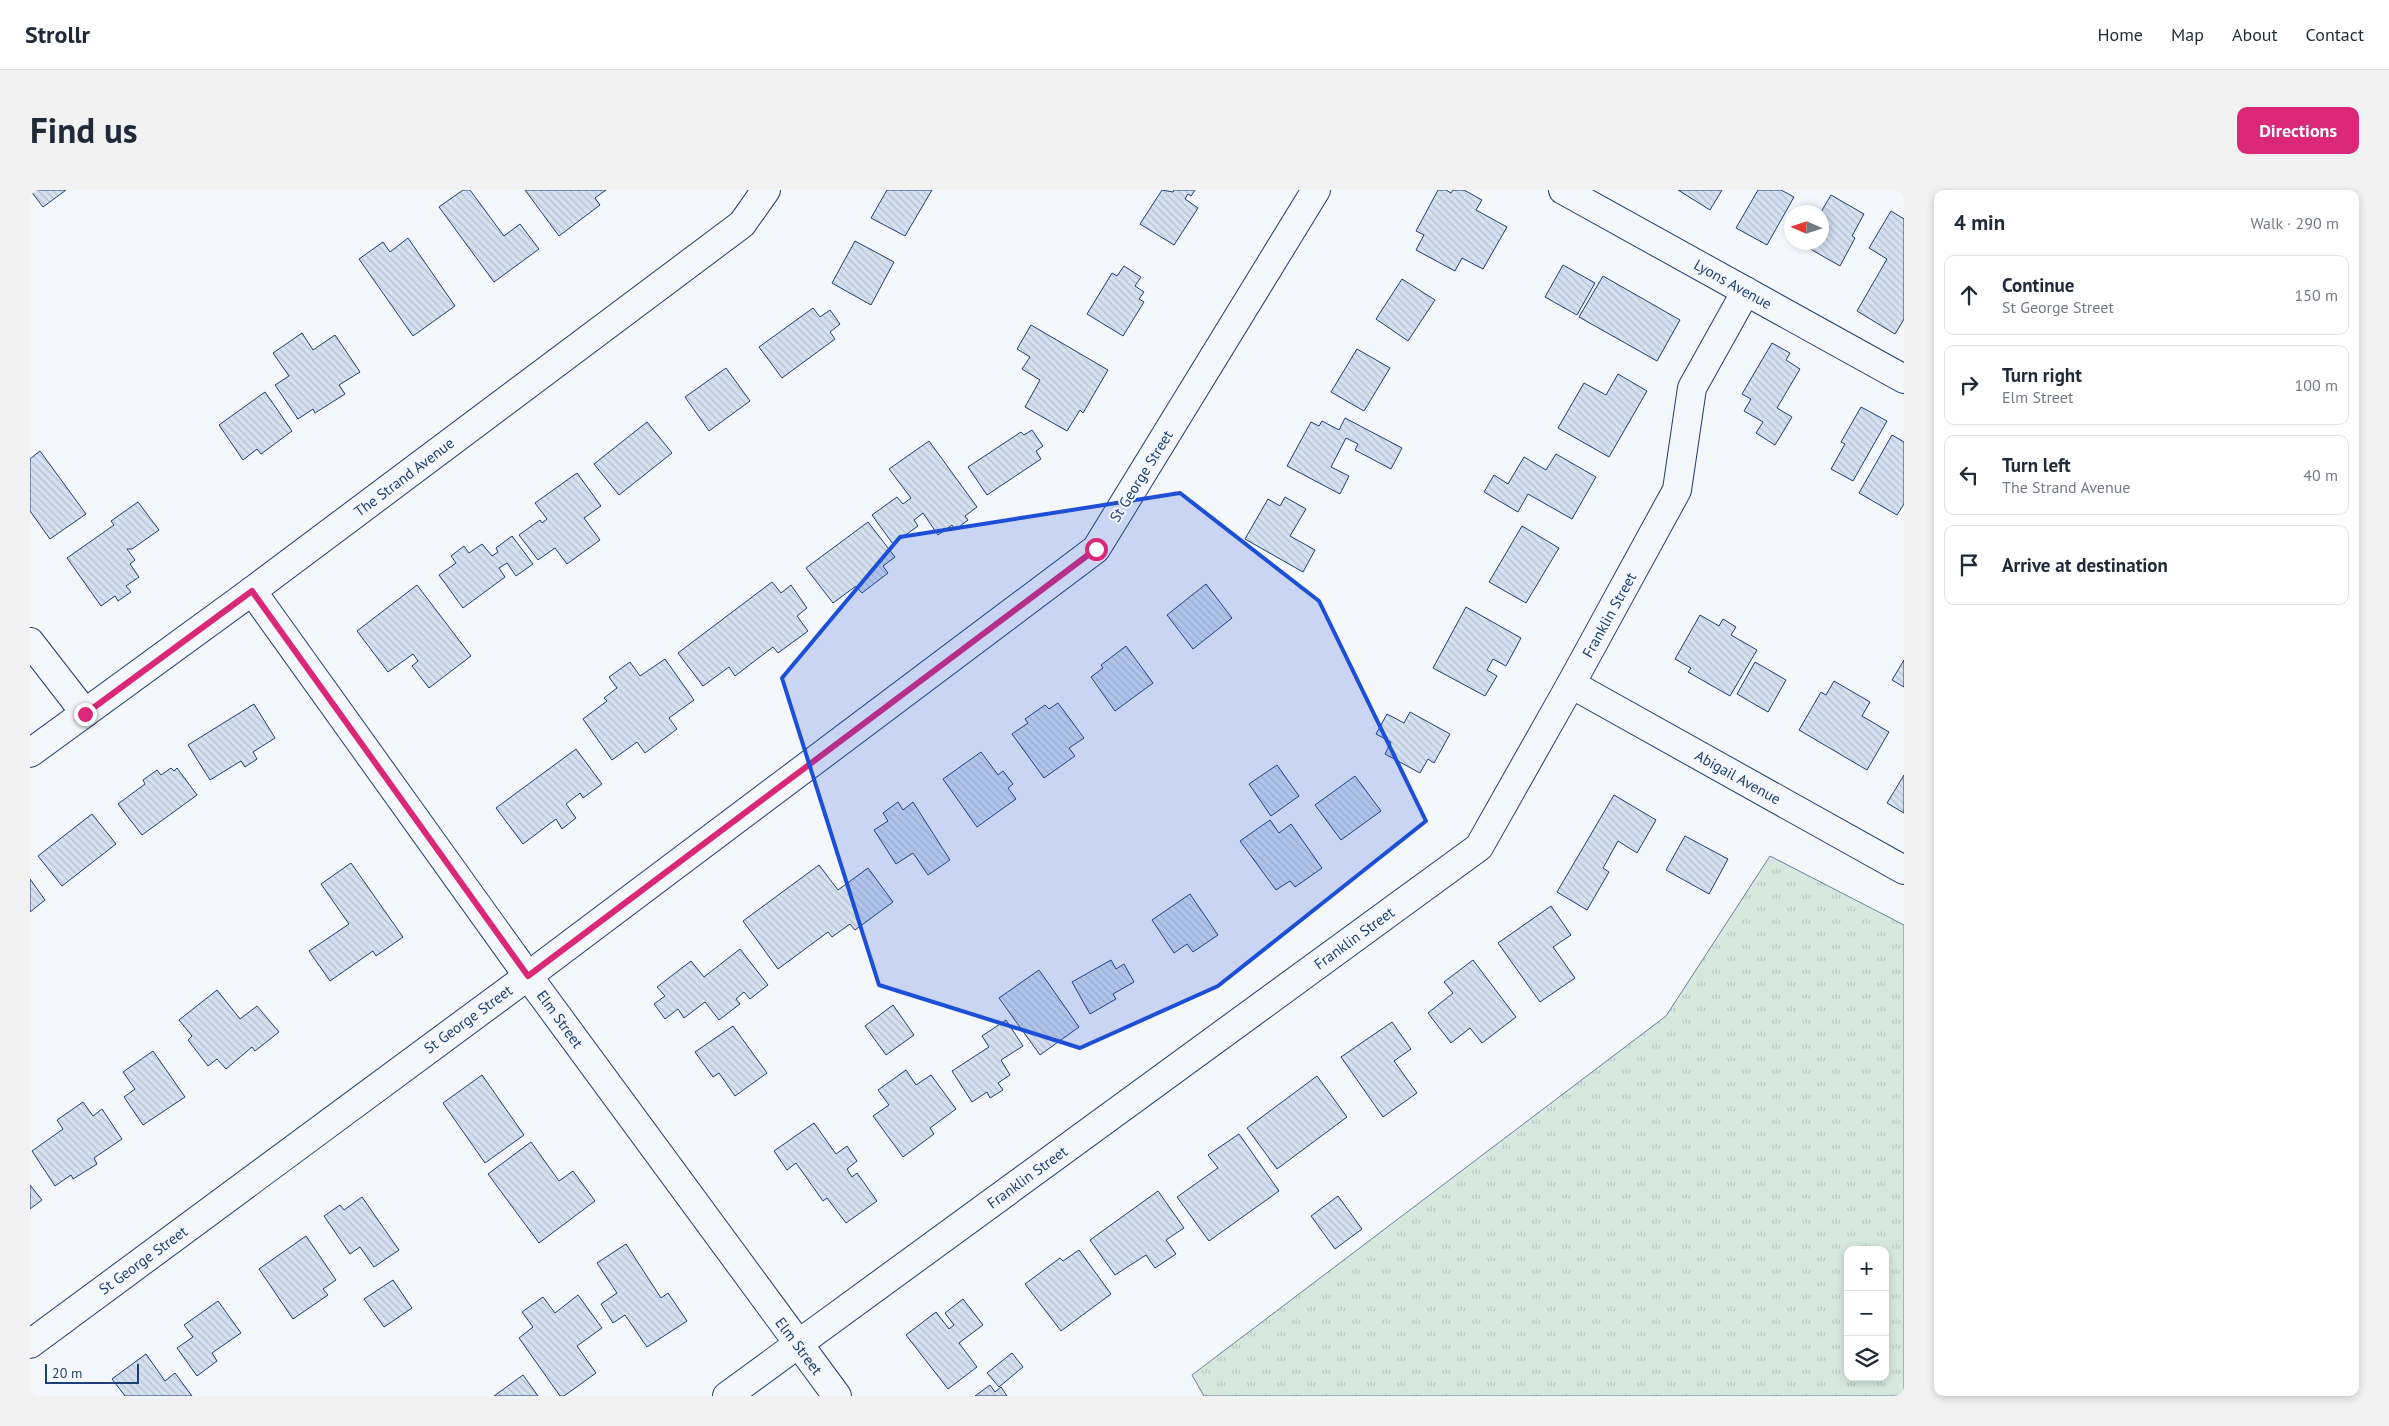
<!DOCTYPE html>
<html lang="en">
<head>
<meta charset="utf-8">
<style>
	:root { --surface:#fff; --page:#f2f2f3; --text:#1f2937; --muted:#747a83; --line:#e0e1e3; --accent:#db2777 }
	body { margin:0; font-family:"PT Sans",sans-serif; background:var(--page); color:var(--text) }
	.controls { position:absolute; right:15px; bottom:15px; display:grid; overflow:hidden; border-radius:10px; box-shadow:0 2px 8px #0003 }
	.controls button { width:45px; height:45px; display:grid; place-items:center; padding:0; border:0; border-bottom:1px solid var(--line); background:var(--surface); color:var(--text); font:25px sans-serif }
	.compass { position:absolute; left:1754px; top:15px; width:45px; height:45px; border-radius:50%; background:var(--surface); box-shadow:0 2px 8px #0003; rotate:273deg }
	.scale { position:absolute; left:15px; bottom:12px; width:94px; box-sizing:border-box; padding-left:5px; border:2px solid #1d3f73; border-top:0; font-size:14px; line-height:18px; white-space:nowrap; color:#1d3f73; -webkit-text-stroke:4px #f4f7fb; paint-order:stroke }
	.stop { position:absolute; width:15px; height:15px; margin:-11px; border:4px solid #db2777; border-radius:50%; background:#fff }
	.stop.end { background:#db2777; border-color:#fff; box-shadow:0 1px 5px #0008 }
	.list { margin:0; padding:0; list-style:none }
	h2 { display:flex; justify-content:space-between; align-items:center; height:65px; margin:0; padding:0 20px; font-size:21px }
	h2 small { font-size:16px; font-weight:400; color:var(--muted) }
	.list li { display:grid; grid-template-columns:32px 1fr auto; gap:15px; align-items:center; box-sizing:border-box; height:80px; margin:0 10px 10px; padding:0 10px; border:1px solid var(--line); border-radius:10px }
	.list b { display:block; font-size:19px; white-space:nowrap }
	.list p { margin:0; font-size:16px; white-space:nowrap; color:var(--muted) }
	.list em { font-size:16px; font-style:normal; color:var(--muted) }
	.icon { flex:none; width:28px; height:28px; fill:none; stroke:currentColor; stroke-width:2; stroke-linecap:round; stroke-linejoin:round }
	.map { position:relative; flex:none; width:1874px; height:1206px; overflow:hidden; border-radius:10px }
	header { display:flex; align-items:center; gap:30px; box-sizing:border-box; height:70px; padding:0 25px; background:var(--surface); border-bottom:1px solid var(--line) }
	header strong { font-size:24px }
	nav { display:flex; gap:28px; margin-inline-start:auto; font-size:18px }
	.intro { display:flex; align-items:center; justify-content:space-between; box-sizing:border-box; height:120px; padding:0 30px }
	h1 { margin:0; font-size:35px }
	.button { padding:12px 22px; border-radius:10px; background:var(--accent); color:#fff; font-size:18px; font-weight:700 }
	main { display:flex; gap:30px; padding:0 30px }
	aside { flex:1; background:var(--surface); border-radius:10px; box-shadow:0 2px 8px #0003 }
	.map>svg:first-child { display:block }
	.park { fill:url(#park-tufts); stroke:#687fa3; fill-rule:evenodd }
	.building { fill:url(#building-back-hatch); stroke:#1d3f73 }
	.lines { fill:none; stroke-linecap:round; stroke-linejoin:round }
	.minor-casing { stroke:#1d3f73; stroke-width:30 }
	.minor { stroke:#f4f7fb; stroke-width:28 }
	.route { stroke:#db2777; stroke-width:6 }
	.marked { fill:#1d4ed8; fill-opacity:0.2; stroke:#1d4ed8; stroke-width:4; stroke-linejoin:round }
	.labels { text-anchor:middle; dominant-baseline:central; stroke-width:4; stroke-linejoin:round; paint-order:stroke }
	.street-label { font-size:15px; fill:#1d3f73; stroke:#f4f7fb }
</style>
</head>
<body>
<header>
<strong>Strollr</strong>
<nav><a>Home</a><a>Map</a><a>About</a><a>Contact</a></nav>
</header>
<div class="intro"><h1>Find us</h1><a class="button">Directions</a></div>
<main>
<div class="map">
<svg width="1874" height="1206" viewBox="0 0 1874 1206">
	<defs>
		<pattern id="park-tufts" width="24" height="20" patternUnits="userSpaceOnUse" patternTransform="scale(1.25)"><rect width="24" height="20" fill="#d7e8df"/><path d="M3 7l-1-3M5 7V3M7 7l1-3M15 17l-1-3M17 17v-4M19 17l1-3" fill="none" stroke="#b8c8c3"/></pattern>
		<pattern id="building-back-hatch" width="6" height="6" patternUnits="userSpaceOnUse" patternTransform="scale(1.25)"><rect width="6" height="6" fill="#d5e0f0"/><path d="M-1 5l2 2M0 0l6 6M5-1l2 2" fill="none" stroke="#b6c1d1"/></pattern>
	</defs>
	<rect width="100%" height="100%" fill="#f4f7fb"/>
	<path class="park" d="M1740 666 1874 735V1206H1174L1162 1185 1636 826ZM1818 1060H1855V1187H1818Z"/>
	<g class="building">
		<path d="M0 0H36L13 17Z"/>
		<path d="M433 0H440L474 46 490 34 509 59 464 92 409 17Z"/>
		<path d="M495 0H576L565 8 570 15 529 46Z"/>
		<path d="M857 0H902L875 46 841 28Z"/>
		<path d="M1132 0 1143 2 1144 0H1165L1161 6 1158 4 1155 9 1168 18 1144 55 1110 34Z"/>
		<path d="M1408 0H1416L1421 3 1423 0H1434L1452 10 1446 20 1477 37 1453 79 1432 68 1425 81 1386 60 1394 45 1386 41Z"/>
		<path d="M1648 0H1692L1680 20Z"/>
		<path d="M1728 0H1751L1764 7 1737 55 1706 38Z"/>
		<path d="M1801 5 1834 24 1822 46 1825 48 1810 76 1768 52H1792L1791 22Z"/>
		<path d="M1861 21 1874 29V129L1865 144 1827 121 1857 69 1839 58Z"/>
		<path d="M378 48 425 116 383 146 329 69 353 52 360 62Z"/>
		<path d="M825 51 864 72 841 115 802 93Z"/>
		<path d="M1533 75 1565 93 1547 125 1515 107Z"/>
		<path d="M1094 76 1111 87 1105 96 1114 102 1109 109 1114 112 1093 146 1057 124 1082 83 1087 86Z"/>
		<path d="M1573 86 1650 130 1627 171 1549 127Z"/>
		<path d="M1372 89 1405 110 1378 151 1346 129Z"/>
		<path d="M783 118 790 127 800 120 810 134 800 142 805 149 752 188 729 157Z"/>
		<path d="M1001 135 1078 180 1053 223 1050 220 1037 241 995 217 1010 190 992 179 1000 167 987 159Z"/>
		<path d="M272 143 283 160 305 145 330 182 309 195 315 204 285 223 283 219 268 229 245 195 259 186 243 163Z"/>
		<path d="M1742 153 1760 163 1756 170 1770 179 1747 218 1762 227 1745 255 1726 243 1733 232 1714 221 1721 209 1712 204Z"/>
		<path d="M1327 159 1360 178 1334 221 1301 202Z"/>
		<path d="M696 178 720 211 679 241 655 207Z"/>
		<path d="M1588 184 1617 201 1579 267 1528 238 1554 193 1576 205Z"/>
		<path d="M235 202 262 241 231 264 227 259 213 270 189 235Z"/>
		<path d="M1831 217 1857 231 1823 291 1801 279 1815 254 1811 252Z"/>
		<path d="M1315 228 1372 258 1361 279 1325 260 1328 254 1316 248 1301 277 1319 286 1310 304 1257 276 1281 232 1289 236 1292 231 1309 240Z"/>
		<path d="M617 232 642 263 589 305 564 274Z"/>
		<path d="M1002 240 1013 256 1006 261 1011 269 957 305 938 277 991 242 994 245Z"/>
		<path d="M1862 245 1874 252V314L1867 325 1829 303Z"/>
		<path d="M899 251 947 317 935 326 938 330 925 340 922 335 908 345 893 323 884 330 888 336 863 354 842 325 867 307 873 314 881 308 859 279Z"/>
		<path d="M10 261 56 324 20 349 0 321V269Z"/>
		<path d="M1526 264 1566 287 1542 329 1498 304 1488 322 1454 302 1464 285 1478 294 1494 267 1516 280Z"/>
		<path d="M547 283 571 316 554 328 570 350 537 374 525 358 508 370 489 345 510 330 512 333 517 329 505 313Z"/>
		<path d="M1255 307 1276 319 1260 346 1285 360 1273 382 1215 349 1238 309 1250 316Z"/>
		<path d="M108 312 129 340 102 359H97L105 370 100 374 109 387 96 396 101 402 88 411 85 406 71 416 37 368 84 335 81 331Z"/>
		<path d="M838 332 865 367 853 376 858 383 832 403 826 396 803 413 776 378Z"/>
		<path d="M1492 336 1529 358 1496 413 1459 392Z"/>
		<path d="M482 346 503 374 486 386 477 373 469 378 475 387 433 418 409 385 426 373 421 366 434 356 439 363 452 354 462 366 468 362 466 358Z"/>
		<path d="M742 392 751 403 761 395 777 418 767 426 778 441 748 463 743 457 705 486 699 477 673 496 648 463Z"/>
		<path d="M1176 394 1202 428 1163 459 1137 425Z"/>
		<path d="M387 395 441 466 399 498 382 476 388 471 383 464 358 482 327 441Z"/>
		<path d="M1436 417 1491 448 1476 476 1463 469 1457 480 1467 486 1455 506 1403 478Z"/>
		<path d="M1670 425 1689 436 1693 429 1706 437 1701 445 1727 460 1700 506 1658 482 1661 478 1645 469Z"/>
		<path d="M1096 456 1123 493 1085 521 1061 487 1073 478 1071 475Z"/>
		<path d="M635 469 664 510 639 528 647 539 615 563 607 552 582 570 553 529 577 511 574 508 587 498 579 487 600 472 610 486Z"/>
		<path d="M1874 470V497L1862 490Z"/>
		<path d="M1725 472 1756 490 1738 522 1707 504Z"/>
		<path d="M1804 491 1840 512 1832 526 1859 542 1837 580 1769 540 1791 502 1796 505Z"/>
		<path d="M1028 513 1054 548 1039 558 1045 566 1014 588 982 544 998 533 995 529 1015 515 1019 519Z"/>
		<path d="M224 514 245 548 223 562 227 569 215 577 211 571 180 590 158 555Z"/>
		<path d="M1380 522 1420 544 1404 573 1398 569 1390 583 1355 564 1361 552 1346 544 1357 524 1374 533Z"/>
		<path d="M546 559 572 594 553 608 550 603 536 614 546 628 532 639 526 629 493 654 466 618Z"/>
		<path d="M951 562 968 585 973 581 983 594 978 598 986 609 947 637 913 589Z"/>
		<path d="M1247 575 1269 606 1241 626 1219 594Z"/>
		<path d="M141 578 144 581 147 578 167 605 112 645 88 614 115 594 113 590 127 580 131 585Z"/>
		<path d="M1874 585V623L1857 613Z"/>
		<path d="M1325 586 1351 621 1311 650 1285 615Z"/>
		<path d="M1584 605 1626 630 1607 663 1588 651 1573 678 1579 682 1557 720 1527 702Z"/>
		<path d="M868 612 873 620 883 612 920 670 898 685 883 663 866 674 844 640 858 631 853 623Z"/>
		<path d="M62 624 86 654 32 696 8 666Z"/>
		<path d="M1240 630 1249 643 1261 634 1292 678 1265 697 1260 691 1246 700 1210 651Z"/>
		<path d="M1655 646 1698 669 1679 704 1636 680Z"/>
		<path d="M321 673 373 747 346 766 343 761 300 791 279 761 319 734 291 694Z"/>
		<path d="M789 675 808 700 838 678 863 712 825 740 820 734 802 747 798 742 748 779 713 731Z"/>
		<path d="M0 689 15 710 0 722Z"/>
		<path d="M1160 704 1188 745 1163 762 1157 754 1144 763 1122 730Z"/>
		<path d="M1521 716 1541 745 1523 757 1545 788 1510 812 1468 753Z"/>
		<path d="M710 759 738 795 720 809 714 802 706 809 710 814 689 830 675 812 654 828 648 819 635 829 624 814 635 806 627 797 661 771 674 787Z"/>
		<path d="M1081 770 1086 779 1094 774 1104 792 1083 804 1086 809 1060 824 1042 792Z"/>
		<path d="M1443 770 1486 827 1452 853 1440 838 1421 853 1398 823 1423 803 1414 792Z"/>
		<path d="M1009 780 1049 837 1010 865 969 808Z"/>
		<path d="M187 800 210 829 227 816 249 842 225 861 222 857 196 879 187 869 178 876 158 850 162 846 149 830Z"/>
		<path d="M863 815 884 845 856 865 835 836Z"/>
		<path d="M976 830 993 856 971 870 980 885 968 893 973 900 960 908 957 902 942 912 922 881 959 857 952 846Z"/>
		<path d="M1362 832 1381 859 1364 871 1387 903 1353 927 1311 867Z"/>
		<path d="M703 836 737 883 705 906 689 883 683 887 665 862Z"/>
		<path d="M123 861 155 907 113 935 94 907 105 899 93 882Z"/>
		<path d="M876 880 886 895 901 885 926 919 900 938 904 944 873 967 843 926 859 915 848 900Z"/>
		<path d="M452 885 494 945 455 973 413 913Z"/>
		<path d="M1287 886 1317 927 1247 979 1217 938Z"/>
		<path d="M53 912 63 926 72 919 92 949 64 968 67 974 43 989 41 985 25 996 2 961 33 939 27 930Z"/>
		<path d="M784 933 806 964 817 956 827 971 817 979 822 987 827 983 847 1011 816 1033 797 1008 793 1011 766 973 757 980 744 961Z"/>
		<path d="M1209 944 1249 1001 1179 1051 1147 1007 1188 978 1178 965Z"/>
		<path d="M501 952 529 991 543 981 565 1011 509 1053 458 984Z"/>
		<path d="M0 995 12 1010 0 1019Z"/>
		<path d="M1128 1001 1154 1038 1136 1050 1146 1064 1125 1078 1116 1065 1085 1085 1060 1050Z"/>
		<path d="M1308 1006 1332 1039 1305 1059 1281 1026Z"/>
		<path d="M332 1007 369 1060 344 1077 330 1057 320 1064 294 1026 310 1015 314 1020Z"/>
		<path d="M276 1046 306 1090 293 1099 298 1105 263 1129 229 1079Z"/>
		<path d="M596 1054 631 1108 638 1103 657 1131 617 1157 595 1125 583 1133 571 1114 587 1103 567 1073Z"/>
		<path d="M1049 1060 1081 1104 1031 1141 995 1094 1030 1068 1033 1071Z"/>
		<path d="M363 1090 382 1118 354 1137 334 1109Z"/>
		<path d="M548 1105 572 1138 547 1156 566 1183 534 1206H530L489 1148 503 1137 492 1122 513 1107 525 1123Z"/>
		<path d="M933 1109 953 1135 929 1153 947 1177 918 1199 876 1145 906 1122 919 1139 924 1135 915 1123Z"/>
		<path d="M188 1111 211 1143 182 1163 187 1171 167 1186 147 1158 163 1147 154 1135Z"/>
		<path d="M982 1163 993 1177 969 1197 957 1183Z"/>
		<path d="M116 1164 135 1191 145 1183 162 1206H95L82 1189Z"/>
		<path d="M493 1185 508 1206H464Z"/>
		<path d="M960 1195 965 1202 971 1197 977 1206H945Z"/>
	</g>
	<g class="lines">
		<defs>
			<g id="minor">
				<path d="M1533 0 1874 189"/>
				<path d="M222 401 498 786 807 1206"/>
				<path d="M0 452 55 523"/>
				<path d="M1541 494 1874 680"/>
				<path d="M0 563 222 401 712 34 736 0"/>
				<path d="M0 1154 498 786 1066 359 1286 0"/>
				<path d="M697 1206 1449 657 1541 494 1647 300 1662 198 1716 101"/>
			</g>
		</defs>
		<use href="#minor" class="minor-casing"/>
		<use href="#minor" class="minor"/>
	</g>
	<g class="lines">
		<path class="route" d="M55 524 222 401 498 786 1066 359"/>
	</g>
	<path class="marked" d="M1150 303 1289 411 1396 631 1188 796 1050 858 849 795 752 488 870 347Z"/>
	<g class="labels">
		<g class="street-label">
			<text transform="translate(1703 94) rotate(29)">Lyons Avenue</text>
			<text transform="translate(1111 286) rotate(-58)">St George Street</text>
			<text transform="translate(374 287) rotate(-37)">The Strand Avenue</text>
			<text transform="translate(1579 425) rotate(-61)">Franklin Street</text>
			<text transform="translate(1708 587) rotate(29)">Abigail Avenue</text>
			<text transform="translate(1324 748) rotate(-36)">Franklin Street</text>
			<text transform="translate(438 829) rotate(-36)">St George Street</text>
			<text transform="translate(530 829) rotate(54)">Elm Street</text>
			<text transform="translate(997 987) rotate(-36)">Franklin Street</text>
			<text transform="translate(113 1070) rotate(-36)">St George Street</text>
			<text transform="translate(769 1156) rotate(53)">Elm Street</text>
		</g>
	</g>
</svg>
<div class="controls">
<button>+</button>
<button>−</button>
<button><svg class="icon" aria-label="layers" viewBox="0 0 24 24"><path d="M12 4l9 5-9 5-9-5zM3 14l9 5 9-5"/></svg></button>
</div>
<svg class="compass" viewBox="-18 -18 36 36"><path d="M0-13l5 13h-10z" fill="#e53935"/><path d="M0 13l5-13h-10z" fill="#747a83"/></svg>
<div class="scale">20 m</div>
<div class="stop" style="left:1066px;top:359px"></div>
<div class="stop end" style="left:55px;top:524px"></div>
</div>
<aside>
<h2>4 min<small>Walk · 290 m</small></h2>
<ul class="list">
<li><svg class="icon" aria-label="ahead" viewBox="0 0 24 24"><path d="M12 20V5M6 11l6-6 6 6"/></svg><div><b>Continue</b><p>St George Street</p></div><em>150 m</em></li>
<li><svg class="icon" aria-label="right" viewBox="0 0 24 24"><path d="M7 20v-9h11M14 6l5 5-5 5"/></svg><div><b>Turn right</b><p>Elm Street</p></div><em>100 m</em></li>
<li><svg class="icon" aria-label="left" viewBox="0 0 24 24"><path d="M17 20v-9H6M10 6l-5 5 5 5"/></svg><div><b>Turn left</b><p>The Strand Avenue</p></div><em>40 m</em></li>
<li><svg class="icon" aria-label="arrive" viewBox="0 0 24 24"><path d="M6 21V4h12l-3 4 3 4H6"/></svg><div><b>Arrive at destination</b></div></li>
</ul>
</aside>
</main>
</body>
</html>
